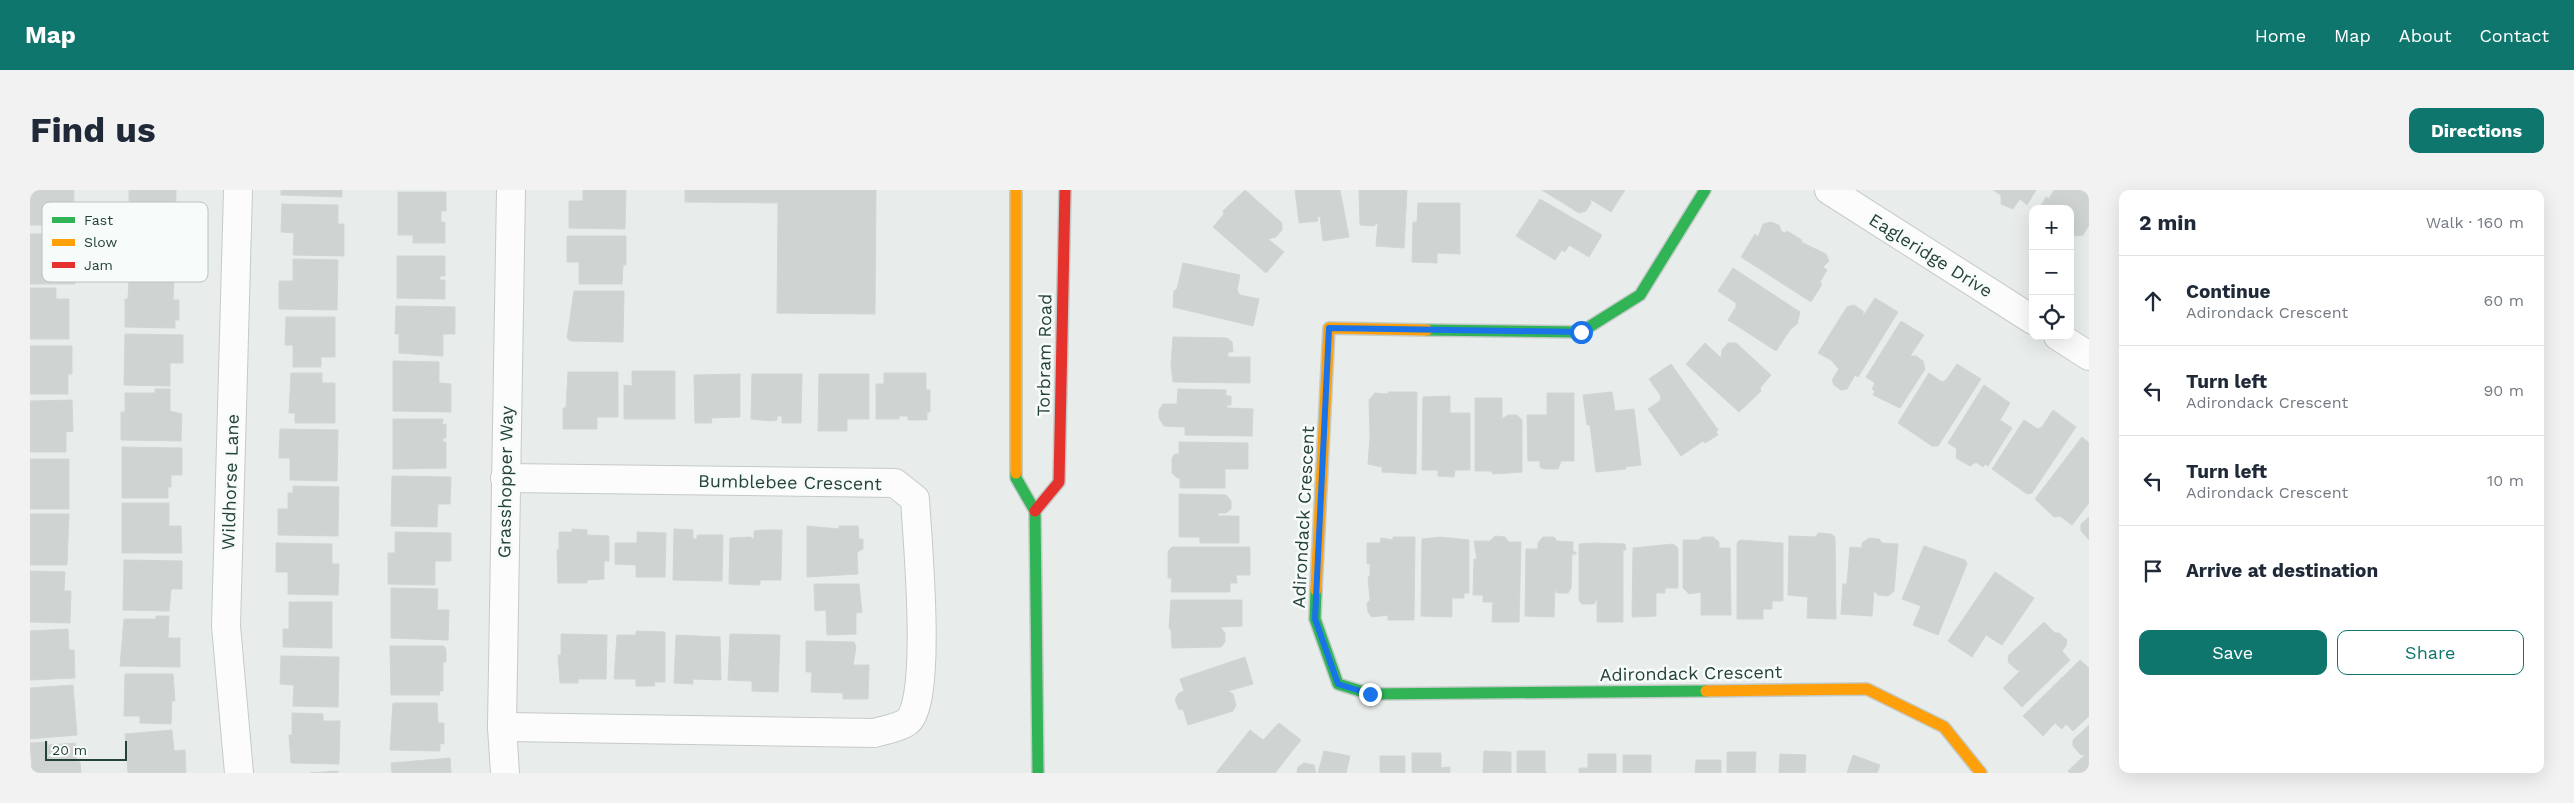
<!DOCTYPE html>
<html lang="en">
<head>
<meta charset="utf-8">
<style>
	:root { --surface:#fff; --page:#f2f2f3; --text:#1f2937; --muted:#747a83; --line:#e0e1e3; --accent:#0f766e }
	body { margin:0; font-family:"Work Sans",sans-serif; background:var(--page); color:var(--text) }
	.controls { position:absolute; right:15px; top:15px; display:grid; overflow:hidden; border-radius:10px; box-shadow:0 5px 20px #0002 }
	.controls button { width:45px; height:45px; display:grid; place-items:center; padding:0; border:0; border-bottom:1px solid var(--line); background:var(--surface); color:var(--text); font:25px sans-serif }
	.scale { position:absolute; left:15px; bottom:12px; width:82px; box-sizing:border-box; padding-left:5px; border:2px solid #24423a; border-top:0; font-size:14px; line-height:18px; white-space:nowrap; color:#24423a; -webkit-text-stroke:4px #f7fbf9; paint-order:stroke }
	.stop { position:absolute; width:15px; height:15px; margin:-11px; border:4px solid #1a73e8; border-radius:50%; background:#fff }
	.stop.end { background:#1a73e8; border-color:#fff; box-shadow:0 1px 5px #0008 }
	.list { margin:0; padding:0; list-style:none }
	h2 { display:flex; justify-content:space-between; align-items:center; height:65px; margin:0; padding:0 20px; font-size:21px }
	h2 small { font-size:16px; font-weight:400; color:var(--muted) }
	.list li { display:grid; grid-template-columns:32px 1fr auto; gap:15px; align-items:center; box-sizing:border-box; height:90px; padding:0 20px; border-top:1px solid var(--line) }
	.list b { display:block; font-size:19px; white-space:nowrap }
	.list p { margin:0; font-size:16px; white-space:nowrap; color:var(--muted) }
	.list em { font-size:16px; font-style:normal; color:var(--muted) }
	.actions { display:flex; gap:10px; padding:15px 20px }
	.actions a { flex:1; padding:11px 0; border:1px solid var(--accent); border-radius:10px; text-align:center; font-size:18px; color:var(--accent) }
	.actions .main { background:var(--accent); color:#fff }
	.icon { flex:none; width:28px; height:28px; fill:none; stroke:currentColor; stroke-width:2; stroke-linecap:round; stroke-linejoin:round }
	.map { position:relative; flex:none; width:2059px; height:583px; overflow:hidden; border-radius:10px }
	header { display:flex; align-items:center; gap:30px; box-sizing:border-box; height:70px; padding:0 25px; background:var(--accent); color:#fff }
	header strong { font-size:24px }
	nav { display:flex; gap:28px; margin-inline-start:auto; font-size:18px }
	.intro { display:flex; align-items:center; justify-content:space-between; box-sizing:border-box; height:120px; padding:0 30px }
	h1 { margin:0; font-size:35px }
	.button { padding:12px 22px; border-radius:10px; background:var(--accent); color:#fff; font-size:18px; font-weight:700 }
	main { display:flex; gap:30px; padding:0 30px }
	aside { flex:1; background:var(--surface); border-radius:10px; box-shadow:0 5px 20px #0002 }
	.map>svg:first-child { display:block }
	.building { fill:#cfd4d2; stroke:#d1d6d4 }
	.lines { fill:none; stroke-linecap:round; stroke-linejoin:round }
	.street-casing { stroke:#c5cac8; stroke-width:30 }
	.fast-casing { stroke:#c3cbc8; stroke-width:14 }
	.slow-casing { stroke:#c3cbc8; stroke-width:14 }
	.jam-casing { stroke:#c3cbc8; stroke-width:14 }
	.street { stroke:#fcfcfc; stroke-width:28 }
	.fast { stroke:#30b455; stroke-width:11 }
	.slow { stroke:#ff9f0a; stroke-width:11 }
	.jam { stroke:#e5322d; stroke-width:11 }
	.route { stroke:#1a73e8; stroke-width:6 }
	.labels { text-anchor:middle; dominant-baseline:central; stroke-width:5; stroke-linejoin:round; paint-order:stroke }
	.street-label { font-size:18px; fill:#24423a; stroke:#f7fbf9 }
	.key { fill:#f7fbf9; stroke:#b8c4c0; stroke-width:1 }
	.key-label { font-size:14px; fill:#24423a }
</style>
</head>
<body>
<header>
<strong>Map</strong>
<nav><a>Home</a><a>Map</a><a>About</a><a>Contact</a></nav>
</header>
<div class="intro"><h1>Find us</h1><a class="button">Directions</a></div>
<main>
<div class="map">
<svg width="2059" height="583" viewBox="0 0 2059 583">
	<rect width="100%" height="100%" fill="#e8edeb"/>
	<g class="building">
		<path d="M0 0H44L43 36 0 35Z"/>
		<rect x="99" y="0" width="47" height="25"/>
		<path d="M251 0H312V7L251 5Z"/>
		<path d="M553 0H596L595 39 539 38V11H553Z"/>
		<path d="M655 0H846L845 124 747 123 748 13 655 12Z"/>
		<path d="M1215 0 1252 33V40L1246 47 1238 49 1254 62 1236 83 1183 37 1194 24 1193 21Z"/>
		<path d="M1265 0H1310L1319 47 1293 51 1290 26 1287 27 1288 31 1269 33Z"/>
		<path d="M1329 0H1377L1374 58 1346 56 1348 32 1344 36 1330 35Z"/>
		<path d="M1512 0H1595L1581 22 1560 9 1561 13 1556 21 1549 23Z"/>
		<path d="M1963 0H2006L1997 15 1990 9 1983 19 1971 14V5Z"/>
		<path d="M2024 0H2059V35L2053 45 2046 46 2040 44V19H2009L2016 7 2019 9Z"/>
		<path d="M368 2H416V21H411V32H415V53H383V45H368Z"/>
		<path d="M1510 9 1572 45 1559 67 1539 55 1535 62 1532 60 1525 70 1486 46Z"/>
		<path d="M1388 13H1430V64L1407 63V73L1382 72 1383 32H1387Z"/>
		<path d="M252 14 308 15V34H314V66L263 65 264 43 251 42Z"/>
		<path d="M1741 32 1749 35 1751 41 1755 43 1757 41 1772 50 1771 52 1796 64 1799 71 1793 77 1797 80 1790 92 1792 94 1781 112 1711 67 1725 44 1728 47 1733 34Z"/>
		<rect x="0" y="44" width="45" height="50"/>
		<path d="M537 46H596V75H593L592 94H549V72H537Z"/>
		<path d="M367 66H415V86H410V90H415V109L367 108Z"/>
		<path d="M263 69 308 70 307 120 249 119V91H263Z"/>
		<path d="M1153 73 1210 85 1207 100 1210 105 1229 109 1223 136 1143 117 1144 101 1147 99Z"/>
		<path d="M1703 78 1770 122 1767 134 1760 140 1746 161 1698 130 1706 117V113L1688 101Z"/>
		<path d="M130 87H144L143 110H149V130H145V138L95 137V109H98L99 90H130Z"/>
		<path d="M0 98H26V109H39V149H0Z"/>
		<path d="M544 101H594L593 152 541 151 537 148Z"/>
		<path d="M1845 108 1868 122 1828 187 1825 185 1817 199 1811 200 1804 195 1802 190 1809 179 1801 170 1788 163 1817 117 1824 115 1833 121V126Z"/>
		<path d="M366 116 425 117V144H413V166L369 163V144H365Z"/>
		<path d="M256 127H305V167H291V177H263V155H255Z"/>
		<path d="M1871 131 1894 145 1880 166H1886L1893 171 1895 179 1870 218 1843 205 1845 201 1842 199 1845 193 1836 187Z"/>
		<path d="M95 144 153 145V173H140V196L94 195Z"/>
		<path d="M1143 147 1197 148 1202 152 1203 162H1198V167H1220V193L1143 192 1141 175Z"/>
		<path d="M1675 153 1691 168 1692 160 1698 153H1706L1741 185 1730 198 1731 201 1709 222 1656 174Z"/>
		<path d="M0 156H42V184H38V204H0Z"/>
		<path d="M363 171 409 172V193L421 194V222L363 221Z"/>
		<path d="M1641 174 1688 240 1686 242 1688 245 1675 253 1673 251 1651 266 1618 219 1630 211 1631 206 1619 189Z"/>
		<path d="M1927 174 1951 189 1908 256H1902L1868 233 1899 183 1912 192 1916 190Z"/>
		<path d="M602 181H645V229H594V195L602 196Z"/>
		<path d="M538 182H588V227H567V239H533V218H536Z"/>
		<path d="M261 183H292V193H305V233H265V223H259Z"/>
		<path d="M854 183H896V200H900V222H897V230H878V226H869V229H846V194H854Z"/>
		<path d="M710 184V227L681 228 682 233H665L664 185Z"/>
		<path d="M722 184H772L771 233H752V226H747V230L741 231 721 229Z"/>
		<path d="M789 184H839V229H817V241H788Z"/>
		<path d="M1954 195 1980 213 1970 230 1982 238 1958 276 1955 274 1953 277 1946 272 1940 276 1926 268 1927 259 1918 253Z"/>
		<path d="M125 199H140V221L152 224 151 251 91 250V222H95V203H125Z"/>
		<path d="M1148 199 1196 200V206H1201V215H1197V218L1223 219 1222 246 1155 245V237L1134 236 1129 228V220L1133 214H1147Z"/>
		<path d="M1358 202H1387L1386 284 1352 282V277L1338 274 1340 246 1339 210 1345 203 1358 204Z"/>
		<path d="M1582 202 1585 221 1604 219 1611 275 1595 277 1596 279 1566 282 1560 235H1557L1553 205Z"/>
		<path d="M1517 203H1544V271H1531L1528 279H1514L1510 277V271H1498L1497 225H1517Z"/>
		<path d="M1420 206V223H1440V280H1425L1424 287 1408 286V280H1392L1393 207Z"/>
		<path d="M1445 208H1472V229L1478 225H1487L1492 230V282L1463 284 1461 281H1445Z"/>
		<path d="M42 210 43 241 36 242V262H0V211Z"/>
		<path d="M2023 220 2046 237 2002 303 1997 304 1962 279 1994 230 2008 239 2012 237Z"/>
		<path d="M363 229H413L412 235 416 234V248H413V252H416V278L363 279Z"/>
		<path d="M250 239 308 240 307 291 260 290V268H249Z"/>
		<path d="M2052 247 2059 253V313L2042 335 2030 326 2024 327 2005 309Z"/>
		<path d="M1149 252 1218 253V279H1192L1195 280V298H1150V288H1147L1142 283V268L1145 264H1149Z"/>
		<path d="M92 257 152 258V285H141V297H138V308H92Z"/>
		<rect x="0" y="269" width="39" height="50"/>
		<path d="M362 286 421 287 420 314H408L407 337 361 336Z"/>
		<path d="M263 296 309 297 308 346 248 345V319H258V303H263Z"/>
		<path d="M1149 304 1196 305 1201 311V319L1196 323H1188V326H1209V353H1170V347H1149Z"/>
		<path d="M92 313H139V336H151L152 363H92Z"/>
		<path d="M0 324H39L37 375H0Z"/>
		<path d="M2059 327V350L2051 341V334Z"/>
		<path d="M777 336 809 339V336H828L829 349H833V359L827 362 828 384 777 387Z"/>
		<path d="M542 339 557 340V345L579 346V371H574V389L557 390V393H528L527 360H529V342H542Z"/>
		<path d="M644 339 663 340V349H667V345H693L692 391 643 390Z"/>
		<path d="M732 340H752L751 390H730V395L699 394 700 348 720 347 724 349V341Z"/>
		<path d="M365 342 421 343V371H405V395L358 394V363H365Z"/>
		<path d="M607 342 636 343 635 387H606V375L585 374V353H607Z"/>
		<path d="M1788 343 1801 344 1805 347 1806 429 1777 428 1778 407 1758 405 1759 346 1786 347Z"/>
		<path d="M1465 346 1475 347 1479 352H1491L1489 432H1462L1463 412H1453V405H1443L1444 369H1447L1444 351H1460Z"/>
		<path d="M1363 347H1385L1384 430H1358V425L1342 427 1338 422 1337 413 1340 410 1338 387 1340 386V374H1337V353H1350L1351 348 1363 350Z"/>
		<path d="M1410 347 1439 350V403H1434V408H1422V427L1391 426 1392 349Z"/>
		<path d="M1513 347H1524L1527 351 1543 352V362H1546V364H1542L1541 398 1538 403H1527L1525 399 1524 427 1495 426 1496 359H1508V353Z"/>
		<path d="M1673 347H1683L1689 352V358H1700L1701 425H1671V402L1659 404 1653 398V350H1669Z"/>
		<path d="M1839 348 1849 349 1852 353 1868 354 1864 401 1858 406 1848 405 1844 400 1842 426 1811 424 1813 394H1817L1820 357 1832 358V353Z"/>
		<path d="M1710 350 1753 353V411H1742V419H1733V429H1707V353Z"/>
		<path d="M246 353 302 354V374H309L308 405 258 404V382H246Z"/>
		<path d="M1567 353 1595 354 1596 360H1593V432H1567V408L1564 414H1552L1549 410V354Z"/>
		<path d="M1643 354 1648 358V398H1635V403H1626V426L1602 427 1603 358Z"/>
		<path d="M1894 356 1935 370 1937 374 1908 445 1883 435 1891 416 1872 409Z"/>
		<path d="M1142 357H1220V385H1206L1207 393H1200V402H1141L1142 388H1138V361Z"/>
		<path d="M94 370 152 371V399H141L139 421 93 420Z"/>
		<path d="M0 381 35 382 34 401H41L40 433 0 432Z"/>
		<path d="M1965 382 2004 408 1972 455 1956 445 1942 467 1918 451Z"/>
		<path d="M784 394H829L832 422 826 423V444L797 445 796 420 785 421Z"/>
		<path d="M361 398 408 399 407 420H419L418 450 361 448Z"/>
		<path d="M1141 410H1212V436L1190 437 1195 443V452L1191 457 1142 458 1141 440 1139 438Z"/>
		<path d="M259 412H302V458L253 457V439H259Z"/>
		<path d="M126 426H139L138 448H150V477L90 476 94 429H126Z"/>
		<path d="M2014 432 2025 443H2029L2037 450 2036 456 2032 461 2040 470 1992 517 1973 498 1991 480H1987L1978 472 1979 465Z"/>
		<path d="M38 439 39 460H44L45 488 0 490V441Z"/>
		<path d="M606 441 635 442V492H624L625 496H606V489H584L587 445H606Z"/>
		<path d="M531 444 577 445 576 489H548V493H530L528 465H531Z"/>
		<path d="M700 444 750 445 748 502 722 501V491L698 490Z"/>
		<path d="M646 445 690 447 691 490 663 489V494L644 493Z"/>
		<path d="M776 451 824 452 826 457 823 475H839L838 509H813V503L781 502 782 482H776Z"/>
		<path d="M360 456H414L416 460V472H413V501H409L410 505H361Z"/>
		<path d="M251 466 309 467 308 517 263 516 264 495 250 494Z"/>
		<path d="M1215 467 1223 494 1198 501 1203 504 1206 515 1203 521 1158 535 1153 519 1149 520 1145 509 1149 503 1154 501 1150 489Z"/>
		<path d="M2050 470 2059 478V526L2043 541 2036 534 2032 539 2025 533 2013 546 1993 526Z"/>
		<path d="M95 484H143L145 511H142L141 534 110 533V526H94Z"/>
		<path d="M43 495 47 545 0 549V498Z"/>
		<path d="M363 513H407L408 533H414V554L410 553V561L360 560Z"/>
		<path d="M262 523 293 524V531H310L309 574 261 573 259 545H262Z"/>
		<path d="M1249 533 1271 550 1245 583H1186L1220 540 1233 550Z"/>
		<path d="M2059 535V583H2040L2038 581 2056 564 2051 565 2043 556V550Z"/>
		<path d="M142 540 144 561 155 560 156 583H98L95 544Z"/>
		<path d="M17 552 18 555 45 553 47 572H50L51 583H0V577L2 576 0 553Z"/>
		<path d="M1294 561 1320 566 1316 583H1288Z"/>
		<path d="M1454 561 1481 562V583H1453Z"/>
		<path d="M1487 561H1515V581L1517 583H1487Z"/>
		<path d="M1697 562H1726L1725 583H1697Z"/>
		<path d="M1382 563H1411V578L1420 577V583H1382Z"/>
		<path d="M1558 564H1586V583H1549V578H1558Z"/>
		<path d="M1750 564 1776 565 1775 583H1749Z"/>
		<rect x="1593" y="565" width="28" height="18"/>
		<path d="M1823 565 1850 575 1847 583H1817Z"/>
		<rect x="1350" y="566" width="25" height="17"/>
		<path d="M420 568 421 583H362L361 573Z"/>
		<path d="M1666 570H1691V583H1665Z"/>
		<path d="M1274 573 1284 575 1286 583H1267L1268 577Z"/>
		<path d="M308 581V583H280Z"/>
	</g>
	<g class="lines">
		<defs>
			<g id="street">
				<path d="M208 0 196 436 209 583"/>
				<path d="M1799 0 2003 130"/>
				<path d="M2028 146 2059 166"/>
				<path d="M472 537 844 543C854 540 869 538 877 532 903 513 887 346 885 309L865 293 475 288"/>
				<path d="M475 583 472 537 481 0"/>
			</g>
			<g id="fast">
				<path d="M1397 140 1551 142 1610 105 1675 0"/>
				<path d="M986 283V288L1005 321 1008 583"/>
				<path d="M1286 400 1285 429 1308 494 1340 504 1676 501"/>
			</g>
			<g id="slow">
				<path d="M986 0V283"/>
				<path d="M1286 400 1299 138 1397 140"/>
				<path d="M1676 501 1837 499 1914 537 1951 583"/>
			</g>
			<path id="jam" d="M1005 321 1029 292 1035 0"/>
		</defs>
		<use href="#street" class="street-casing"/>
		<use href="#fast" class="fast-casing"/>
		<use href="#slow" class="slow-casing"/>
		<use href="#jam" class="jam-casing"/>
		<use href="#street" class="street"/>
		<use href="#fast" class="fast"/>
		<use href="#slow" class="slow"/>
		<use href="#jam" class="jam"/>
	</g>
	<g class="lines">
		<path class="route" d="M1340 504 1308 494 1285 429 1299 138 1551 142"/>
	</g>
	<g class="labels">
		<g class="street-label">
			<text transform="translate(1901 65) rotate(32)">Eagleridge Drive</text>
			<text transform="translate(1014 165) rotate(-89)">Torbram Road</text>
			<text transform="translate(200 292) rotate(-88)">Wildhorse Lane</text>
			<text transform="translate(475 292) rotate(-89)">Grasshopper Way</text>
			<text transform="translate(760 292) rotate(1)">Bumblebee Crescent</text>
			<text transform="translate(1273 327) rotate(-87)">Adirondack Crescent</text>
			<text transform="translate(1661 483) rotate(-1)">Adirondack Crescent</text>
		</g>
	</g>
	<rect x="12" y="12" width="166" height="80" rx="8" class="key"/>
	<rect x="22" y="27" width="23" height="6" fill="#30b455"/>
	<rect x="22" y="49" width="23" height="7" fill="#ff9f0a"/>
	<rect x="22" y="72" width="23" height="6" fill="#e5322d"/>
	<g class="key-label">
		<text x="54" y="35">Fast</text>
		<text x="54" y="57">Slow</text>
		<text x="54" y="80">Jam</text>
	</g>
</svg>
<div class="controls">
<button>+</button>
<button>−</button>
<button><svg class="icon" aria-label="locate" viewBox="0 0 24 24"><circle cx="12" cy="12" r="6"/><path d="M12 2v4M12 18v4M2 12h4M18 12h4"/></svg></button>
</div>
<div class="scale">20 m</div>
<div class="stop" style="left:1551px;top:142px"></div>
<div class="stop end" style="left:1340px;top:504px"></div>
</div>
<aside>
<h2>2 min<small>Walk · 160 m</small></h2>
<ul class="list">
<li><svg class="icon" aria-label="ahead" viewBox="0 0 24 24"><path d="M12 20V5M6 11l6-6 6 6"/></svg><div><b>Continue</b><p>Adirondack Crescent</p></div><em>60 m</em></li>
<li><svg class="icon" aria-label="left" viewBox="0 0 24 24"><path d="M17 20v-9H6M10 6l-5 5 5 5"/></svg><div><b>Turn left</b><p>Adirondack Crescent</p></div><em>90 m</em></li>
<li><svg class="icon" aria-label="left" viewBox="0 0 24 24"><path d="M17 20v-9H6M10 6l-5 5 5 5"/></svg><div><b>Turn left</b><p>Adirondack Crescent</p></div><em>10 m</em></li>
<li><svg class="icon" aria-label="arrive" viewBox="0 0 24 24"><path d="M6 21V4h12l-3 4 3 4H6"/></svg><div><b>Arrive at destination</b></div></li>
</ul>
<div class="actions"><a class="main">Save</a><a>Share</a></div>
</aside>
</main>
</body>
</html>
